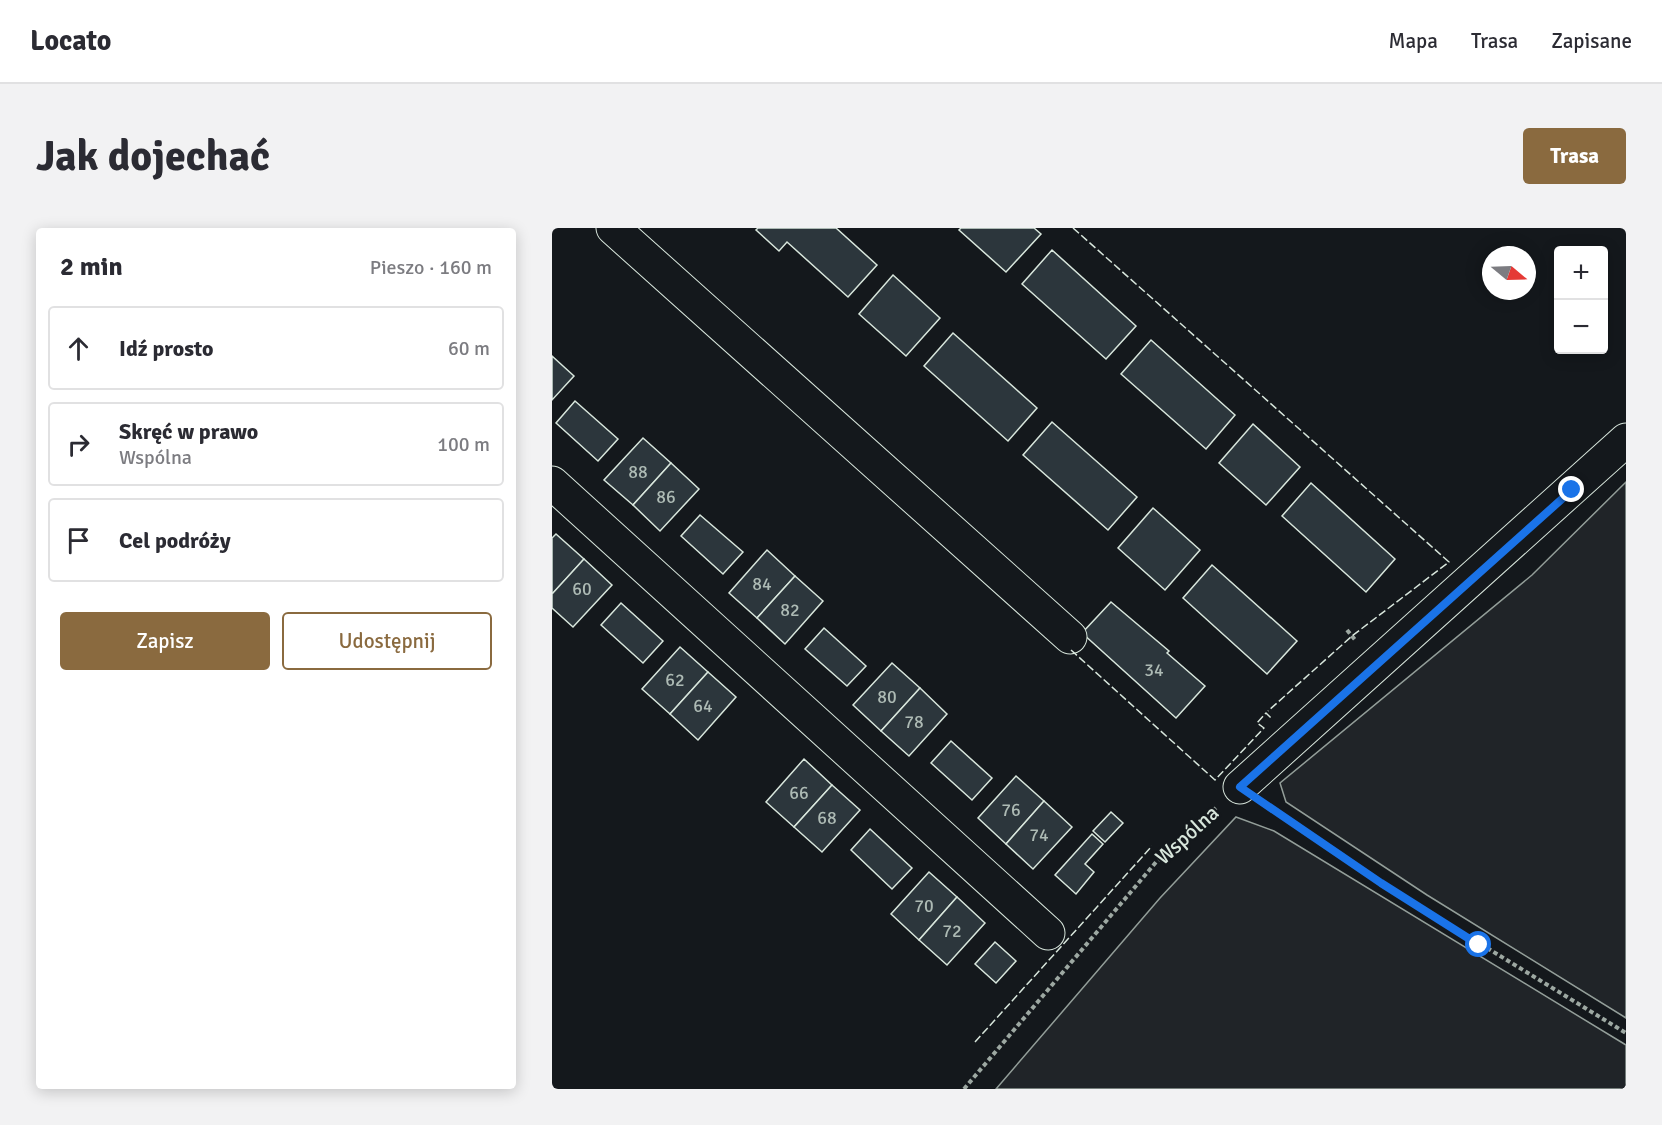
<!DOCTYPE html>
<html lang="pl">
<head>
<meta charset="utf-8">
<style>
	:root { --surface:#fff; --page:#f2f2f3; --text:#2b2b33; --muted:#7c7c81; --line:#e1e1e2; --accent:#8a6a3f }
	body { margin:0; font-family:Signika,sans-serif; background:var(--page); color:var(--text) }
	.controls { position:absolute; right:18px; top:18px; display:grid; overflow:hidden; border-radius:6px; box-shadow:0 3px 15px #0003 }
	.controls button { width:54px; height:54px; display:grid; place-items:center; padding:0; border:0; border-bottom:2px solid var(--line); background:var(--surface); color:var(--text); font:30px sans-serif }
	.compass { position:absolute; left:930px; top:18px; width:54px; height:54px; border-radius:50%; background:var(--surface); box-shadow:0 3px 15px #0003; rotate:109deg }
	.stop { position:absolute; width:18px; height:18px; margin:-14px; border:4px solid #1a73e8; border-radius:50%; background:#fff }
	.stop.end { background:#1a73e8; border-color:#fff; box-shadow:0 2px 6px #0008 }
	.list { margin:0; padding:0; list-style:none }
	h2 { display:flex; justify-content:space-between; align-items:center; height:78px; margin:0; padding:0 24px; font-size:26px }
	h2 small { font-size:20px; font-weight:400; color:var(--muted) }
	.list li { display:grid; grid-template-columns:39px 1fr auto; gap:18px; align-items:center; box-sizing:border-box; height:84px; margin:0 12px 12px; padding:0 12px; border:2px solid var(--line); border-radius:6px }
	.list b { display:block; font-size:22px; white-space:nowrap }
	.list p { margin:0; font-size:20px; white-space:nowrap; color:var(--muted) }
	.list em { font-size:20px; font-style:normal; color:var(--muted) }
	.actions { display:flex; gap:12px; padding:18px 24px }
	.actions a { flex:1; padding:14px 0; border:2px solid var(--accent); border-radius:6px; text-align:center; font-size:21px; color:var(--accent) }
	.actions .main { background:var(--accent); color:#fff }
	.icon { flex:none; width:33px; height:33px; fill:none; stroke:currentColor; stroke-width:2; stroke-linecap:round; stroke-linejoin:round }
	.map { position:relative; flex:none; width:1074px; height:861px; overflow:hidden; border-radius:6px }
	header { display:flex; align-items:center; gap:36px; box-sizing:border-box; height:84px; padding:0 30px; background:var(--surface); border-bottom:2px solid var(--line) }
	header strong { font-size:28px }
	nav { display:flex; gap:33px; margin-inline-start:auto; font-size:21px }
	.intro { display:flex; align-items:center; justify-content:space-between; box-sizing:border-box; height:144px; padding:0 36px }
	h1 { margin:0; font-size:42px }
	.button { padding:15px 27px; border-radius:6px; background:var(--accent); color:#fff; font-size:21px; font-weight:700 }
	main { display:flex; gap:36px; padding:0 36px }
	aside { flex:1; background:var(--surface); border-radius:6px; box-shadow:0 3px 15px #0003 }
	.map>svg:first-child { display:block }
	.grass { fill:#202428; stroke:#939e99; stroke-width:1.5 }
	.building { fill:#2c363c; stroke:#d8e6dc; stroke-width:1.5 }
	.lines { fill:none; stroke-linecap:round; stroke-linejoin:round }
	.minor-casing { stroke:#d8e6dc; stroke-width:35 }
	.path { stroke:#9da8a2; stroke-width:4; stroke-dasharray:4.5 3; stroke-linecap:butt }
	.minor { stroke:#14181c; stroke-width:33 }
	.fence { stroke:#d8e6dc; stroke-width:1.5; stroke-dasharray:8 3; stroke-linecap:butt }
	.route { stroke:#1a73e8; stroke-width:8 }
	.labels { text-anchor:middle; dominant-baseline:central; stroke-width:4.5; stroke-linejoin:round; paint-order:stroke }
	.number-label { font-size:18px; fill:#adbab4 }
	.street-label { font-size:21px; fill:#d8e6dc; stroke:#14181c }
</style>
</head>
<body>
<header>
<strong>Locato</strong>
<nav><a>Mapa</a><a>Trasa</a><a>Zapisane</a></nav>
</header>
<div class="intro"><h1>Jak dojechać</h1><a class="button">Trasa</a></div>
<main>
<aside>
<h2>2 min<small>Pieszo · 160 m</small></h2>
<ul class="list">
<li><svg class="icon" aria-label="ahead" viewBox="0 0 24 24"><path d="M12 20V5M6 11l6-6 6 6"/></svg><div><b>Idź prosto</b></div><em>60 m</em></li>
<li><svg class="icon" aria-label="right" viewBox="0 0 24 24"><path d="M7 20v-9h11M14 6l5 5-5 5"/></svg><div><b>Skręć w prawo</b><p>Wspólna</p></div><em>100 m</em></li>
<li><svg class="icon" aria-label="arrive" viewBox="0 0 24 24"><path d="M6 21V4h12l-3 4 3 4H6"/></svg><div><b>Cel podróży</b></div></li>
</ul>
<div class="actions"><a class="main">Zapisz</a><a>Udostępnij</a></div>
</aside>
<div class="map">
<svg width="1074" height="861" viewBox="0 0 1074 861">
	<rect width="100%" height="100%" fill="#14181c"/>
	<g class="grass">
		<path d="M1074 254V790L875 667 734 574 728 555 980 347Z"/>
		<path d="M684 589 722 603 1074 817V861H444L608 670Z"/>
	</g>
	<g class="building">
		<path d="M206 0H284L325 37 296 69 235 14 227 23 204 2Z"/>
		<path d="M409 0H482L489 6 454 44 407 2Z"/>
		<path d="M500 22 584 98 554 131 470 56Z"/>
		<path d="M341 47 388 90 354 128 307 86Z"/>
		<path d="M401 105 485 180 456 213 372 138Z"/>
		<path d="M599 112 683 187 654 221 569 146Z"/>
		<path d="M0 128 22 148 0 172Z"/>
		<path d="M23 173 66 211 46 233 4 195Z"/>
		<path d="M500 194 585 269 556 302 471 227Z"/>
		<path d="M701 196 748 239 714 277 667 235Z"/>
		<path d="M91 210 119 235 81 277 52 252Z"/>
		<path d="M119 235 147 261 108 303 81 277Z"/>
		<path d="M759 255 843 331 814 364 730 288Z"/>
		<path d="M601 280 648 322 613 362 566 320Z"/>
		<path d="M148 287 191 324 171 346 129 308Z"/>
		<path d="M4 306 32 331 0 366V310Z"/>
		<path d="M215 322 243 348 205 390 177 365Z"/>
		<path d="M32 331 60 357 21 399 0 380V366Z"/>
		<path d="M660 337 745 413 715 446 631 370Z"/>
		<path d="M243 348 271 373 233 416 205 390Z"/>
		<path d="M559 374 617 423 615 425 653 458 624 490 530 405Z"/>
		<path d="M69 375 111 413 91 435 49 397Z"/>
		<path d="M272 400 314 438 295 458 253 421Z"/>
		<path d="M128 419 156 444 118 486 90 461Z"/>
		<path d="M340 435 368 460 329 503 301 477Z"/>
		<path d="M156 444 184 469 146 512 118 486Z"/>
		<path d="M368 460 395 486 357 528 329 503Z"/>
		<path d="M399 513 440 550 420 572 379 535Z"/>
		<path d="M252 531 280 557 242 599 214 574Z"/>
		<path d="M464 548 492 573 454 616 426 590Z"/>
		<path d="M280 557 308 582 270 624 242 599Z"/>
		<path d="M492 573 520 599 481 641 454 616Z"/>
		<path d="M559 584 571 595 553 614 541 603Z"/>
		<path d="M318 601 360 640 340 661 299 622Z"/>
		<path d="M540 606 551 616 533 636 542 644 524 666 503 647Z"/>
		<path d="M377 644 405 669 367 712 339 686Z"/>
		<path d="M405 669 433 695 395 737 367 712Z"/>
		<path d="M443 714 464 733 444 755 423 736Z"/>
	</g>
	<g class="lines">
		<defs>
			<g id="minor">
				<path d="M61 0 518 409"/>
				<path d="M0 255 496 705"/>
				<path d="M688 559 1074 212"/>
			</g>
		</defs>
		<use href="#minor" class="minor-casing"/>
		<g class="path">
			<path d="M795 402 804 413"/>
			<path d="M715 577 829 655 1074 805"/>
			<path d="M412 861 605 633 664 580"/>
		</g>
		<use href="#minor" class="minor"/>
		<g class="fence">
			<path d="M521 0 897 334 800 408 716 483"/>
			<path d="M519 422 663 552 712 500 705 495 714 485 720 491"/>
			<path d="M423 814 600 618"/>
		</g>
	</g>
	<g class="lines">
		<path class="route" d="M927 717 829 655 688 559 1020 262"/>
	</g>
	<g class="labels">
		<g class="number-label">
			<text x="86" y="244">88</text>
			<text x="114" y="269">86</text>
			<text x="210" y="356">84</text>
			<text x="30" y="361">60</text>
			<text x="238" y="382">82</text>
			<text x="602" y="442">34</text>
			<text x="123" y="452">62</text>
			<text x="335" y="469">80</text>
			<text x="151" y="478">64</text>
			<text x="362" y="494">78</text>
			<text x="247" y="565">66</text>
			<text x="459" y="582">76</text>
			<text x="275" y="590">68</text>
			<text x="487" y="607">74</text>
			<text x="372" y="678">70</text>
			<text x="400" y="703">72</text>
		</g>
		<g class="street-label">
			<text transform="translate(635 607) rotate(-42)">Wspólna</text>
		</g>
	</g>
</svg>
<div class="controls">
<button>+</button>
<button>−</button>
</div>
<svg class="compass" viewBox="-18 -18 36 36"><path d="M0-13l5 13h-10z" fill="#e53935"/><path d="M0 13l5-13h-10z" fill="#7c7c81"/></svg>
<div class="stop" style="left:927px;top:717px"></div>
<div class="stop end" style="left:1020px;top:262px"></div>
</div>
</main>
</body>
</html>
